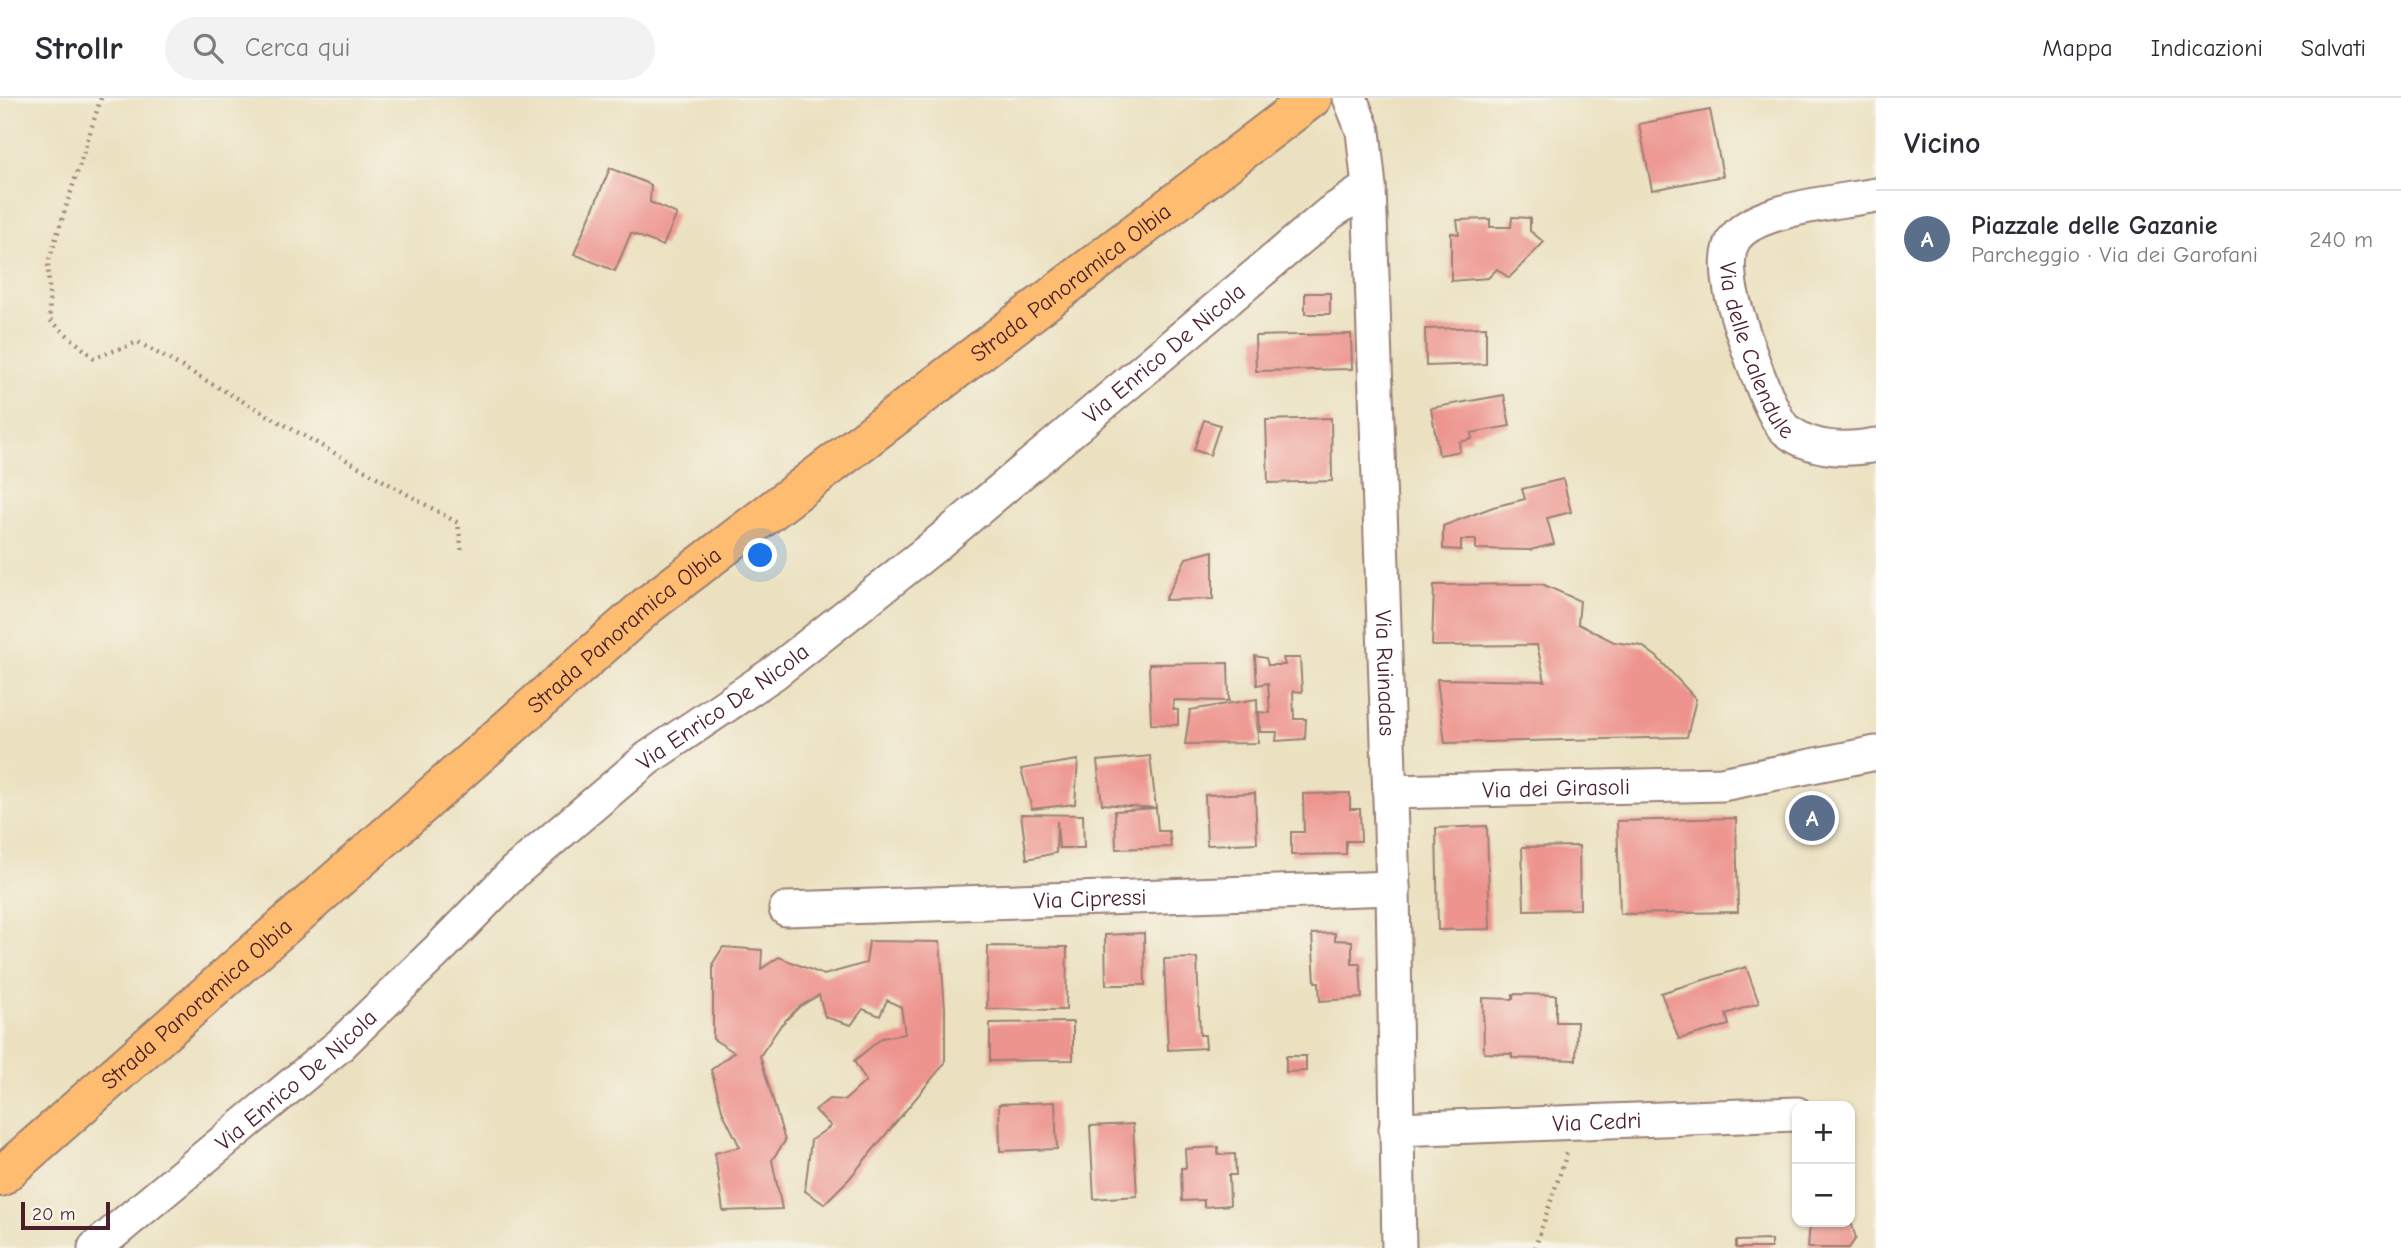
<!DOCTYPE html>
<html lang="it">
<head>
<meta charset="utf-8">
<style>
	:root { --surface:#fff; --page:#f2f2f3; --text:#2b2b33; --muted:#7c7c81; --line:#e1e1e2; --accent:#db2777 }
	body { margin:0; font-family:"Comic Neue",sans-serif; background:var(--page); color:var(--text) }
	.controls { position:absolute; right:21px; bottom:21px; display:grid; overflow:hidden; border-radius:14px; box-shadow:0 2px 5px #0004 }
	.controls button { width:63px; height:63px; display:grid; place-items:center; padding:0; border:0; border-bottom:2px solid var(--line); background:var(--surface); color:var(--text); font:35px sans-serif }
	.scale { position:absolute; left:21px; bottom:18px; width:89px; box-sizing:border-box; padding-left:7px; border:4px solid #4a1f2b; border-top:0; font-size:19px; line-height:24px; white-space:nowrap; color:#4a1f2b; -webkit-text-stroke:5px #f7f3e8; paint-order:stroke }
	.you { position:absolute; left:761px; top:458px; width:24px; height:24px; margin:-18px; border:5px solid #fff; border-radius:50%; background:#1a73e8; box-shadow:0 0 0 10px #1a73e833 }
	.badge { display:grid; place-items:center; width:46px; height:46px; border-radius:50%; background:var(--accent); color:#fff; font-size:23px; font-weight:700 }
	.pin { position:absolute; translate:-50% -50%; border:4px solid #fff; box-shadow:0 2px 7px #0006 }
	.list { margin:0; padding:0; list-style:none }
	h2 { display:flex; justify-content:space-between; align-items:center; height:91px; margin:0; padding:0 28px; font-size:30px }
	h2 small { font-size:23px; font-weight:400; color:var(--muted) }
	.list li { display:grid; grid-template-columns:46px 1fr auto; gap:21px; align-items:center; box-sizing:border-box; height:98px; padding:0 28px; border-top:2px solid var(--line) }
	.list b { display:block; font-size:26px; white-space:nowrap }
	.list p { margin:0; font-size:23px; white-space:nowrap; color:var(--muted) }
	.list em { font-size:23px; font-style:normal; color:var(--muted) }
	.icon { flex:none; width:38px; height:38px; fill:none; stroke:currentColor; stroke-width:2; stroke-linecap:round; stroke-linejoin:round }
	.map { position:relative; flex:none; width:1876px; height:1150px; overflow:hidden }
	header { display:flex; align-items:center; gap:42px; box-sizing:border-box; height:98px; padding:0 35px; background:var(--surface); border-bottom:2px solid var(--line) }
	header strong { font-size:33px }
	nav { display:flex; gap:38px; margin-inline-start:auto; font-size:24px }
	.search { width:490px; height:63px; background:var(--page); display:flex; align-items:center; gap:18px; box-sizing:border-box; padding:0 24px; border-radius:38px; color:var(--muted); font-size:26px }
	main { display:flex }
	aside { flex:1; background:var(--surface) }
	.map>svg:first-child { display:block }
	.building { fill:#ed948e }
	.lines { fill:none; stroke-linecap:round; stroke-linejoin:round }
	.minor-casing { stroke:#9a8076; stroke-width:37 }
	.highway-casing { stroke:#9a8076; stroke-width:42 }
	.path { stroke:#9a8076; stroke-width:4.5; stroke-dasharray:2 5; stroke-linecap:butt }
	.minor { stroke:#fff; stroke-width:33 }
	.highway { stroke:#febc70; stroke-width:38 }
	.labels { text-anchor:middle; dominant-baseline:central; stroke-width:5; stroke-linejoin:round; paint-order:stroke }
	.street-label { font-size:23px; fill:#4a1f2b; stroke:#f7f3e8 }
</style>
</head>
<body>
<header>
<strong>Strollr</strong>
<div class="search"><svg class="icon" aria-label="search" viewBox="0 0 24 24"><circle cx="10" cy="10" r="6"/><path d="M15 15l6 6"/></svg>Cerca qui</div>
<nav><a>Mappa</a><a>Indicazioni</a><a>Salvati</a></nav>
</header>
<main>
<div class="map">
<svg width="1876" height="1150" viewBox="0 0 1876 1150">
	<rect width="100%" height="100%" fill="#f7f3e8"/>
	<filter id="ink" filterUnits="userSpaceOnUse"><feTurbulence type="fractalNoise" baseFrequency=".0143" numOctaves="2"/><feDisplacementMap in="SourceGraphic" scale="14" xChannelSelector="R" yChannelSelector="G"/><feConvolveMatrix kernelMatrix="1 2 1 2 8 2 1 2 1" color-interpolation-filters="sRGB"/></filter>
	<filter id="wash" filterUnits="userSpaceOnUse"><feTurbulence type="fractalNoise" baseFrequency=".00686" numOctaves="4" result="noise"/><feDisplacementMap in="SourceGraphic" scale="28" xChannelSelector="R" yChannelSelector="G"/><feGaussianBlur stdDeviation="1.57" result="paint"/><feColorMatrix in="noise" values="0 0 0 0 0 0 0 0 0 0 0 0 0 0 0 0 0 1.4 0 .05"/><feComposite in="paint" operator="in"/></filter>
	<g filter="url(#wash)">
		<rect width="100%" height="100%" fill="#ebe1c0"/>
		<g id="blocks">
			<g class="building">
				<path d="M1710 12 1723 78 1652 92 1639 26Z"/>
				<path d="M610 70 651 87 650 104 677 116 663 148 631 135 615 173 574 156Z"/>
				<path d="M1512 119 1530 120V133L1544 144 1509 180 1497 171 1488 180 1451 183V135L1459 136 1457 122 1490 121V129H1511Z"/>
				<rect x="1305" y="195" width="25" height="21"/>
				<path d="M1486 229V266L1426 268 1425 231Z"/>
				<path d="M1351 236 1352 271 1256 273 1255 238Z"/>
				<path d="M1504 297 1510 328 1471 335 1472 341 1459 344 1460 353 1439 357 1431 310Z"/>
				<path d="M1331 320 1332 383 1268 385 1266 322Z"/>
				<path d="M1204 322 1220 327 1210 357 1194 352Z"/>
				<path d="M1563 381 1571 414 1547 420 1554 446 1530 452 1476 451V442H1461V452L1443 451V428L1493 409 1525 401 1522 391Z"/>
				<path d="M1213 453V501L1165 502 1186 460Z"/>
				<path d="M1542 486 1580 503 1578 526 1614 544 1642 548 1657 559 1696 601 1687 639 1445 645 1437 581 1545 583 1537 547 1432 548 1434 487Z"/>
				<path d="M1255 558 1266 560 1268 567H1285L1283 560H1300L1302 594 1293 593 1294 621H1306L1305 641 1276 643 1277 634H1260L1259 614 1270 615 1268 585 1257 587Z"/>
				<path d="M1228 565 1229 603 1174 602 1173 611 1178 612V627L1151 626 1149 566Z"/>
				<path d="M1257 601 1258 645 1185 646 1190 612Z"/>
				<path d="M1150 658 1156 710 1102 706 1097 663Z"/>
				<path d="M1078 662 1075 706 1032 711 1021 671Z"/>
				<path d="M1255 695 1257 745 1207 747 1205 697Z"/>
				<path d="M1350 695V711H1360L1361 743H1346V756L1291 757V734H1304L1303 696Z"/>
				<path d="M1156 710 1158 733H1169L1171 749 1116 751 1115 713Z"/>
				<path d="M1021 716 1083 717 1084 750H1059L1057 723 1056 755 1027 761Z"/>
				<path d="M1736 720 1738 814 1620 816 1617 723Z"/>
				<path d="M1487 728 1490 831 1438 832 1436 730Z"/>
				<path d="M1579 748 1580 811 1524 812 1522 749Z"/>
				<path d="M1144 835 1145 887H1106L1105 837Z"/>
				<path d="M1335 835V842L1352 843V866H1360L1362 900 1320 903 1319 884H1315L1312 836Z"/>
				<path d="M869 843 940 844 945 910V965L849 1081 824 1106 805 1093 811 1042 831 1028 815 1012 829 1001 845 1002 866 983 854 963 882 940 905 936 901 909 887 902 880 918 863 911 851 927 825 919 819 897 799 909 781 927 760 958 785 1043 772 1062 782 1111 723 1113 715 1055 740 1049 723 1015 711 972 734 954 713 941V865L723 849 762 852 761 871 779 859 824 877 866 865Z"/>
				<path d="M988 848 1067 849 1066 912 987 911Z"/>
				<path d="M1197 860 1200 937H1205L1206 950 1168 952 1164 861Z"/>
				<path d="M1746 869 1759 905 1726 916 1729 927 1679 941 1661 895Z"/>
				<path d="M1513 896 1556 897V924H1577L1576 962 1512 960V956L1484 955 1483 900 1513 901Z"/>
				<path d="M1073 924V962L990 963V925Z"/>
				<path d="M1286 958H1306V973L1286 974Z"/>
				<path d="M1055 1004 1057 1051 1000 1053 999 1006Z"/>
				<path d="M1133 1026 1137 1098 1094 1101 1090 1028Z"/>
				<path d="M1218 1049V1057L1235 1056 1236 1077H1229L1230 1107 1204 1109V1102L1182 1103 1181 1070H1186L1185 1051Z"/>
				<path d="M1810 1124H1851L1856 1140 1849 1150H1808Z"/>
				<path d="M1771 1142V1150H1736V1143Z"/>
			</g>
		</g>
	</g>
	<g filter="url(#ink)">
		<use href="#blocks" fill-opacity="0" stroke="#9a8076" stroke-width="2"/>
		<g class="lines">
			<defs>
				<g id="minor">
					<path id="s1" d="M1350 0 1363 33 1369 89 1393 790 1399 1150"/>
					<path id="s2" d="M1876 97C1840 104 1757 110 1735 140 1726 153 1728 173 1730 187 1733 210 1769 318 1785 331 1810 352 1845 353 1876 347"/>
					<path id="s3" d="M1390 694 1722 686 1876 655"/>
					<path id="s4" d="M786 811 1393 790"/>
					<path id="s5" d="M1396 1031 1797 1016"/>
					<path id="s6" d="M95 1150 340 947 440 850 515 773 648 660 774 575 933 449 1330 115 1369 89"/>
				</g>
				<g id="highway">
					<path id="s7" d="M0 1079 648 507 1312 0"/>
				</g>
			</defs>
			<use href="#minor" class="minor-casing"/>
			<use href="#highway" class="highway-casing"/>
			<g class="path">
				<path d="M101 0 48 165 50 222 94 260 138 244 458 425 462 455"/>
				<path d="M1535 1150 1567 1055"/>
			</g>
			<use href="#minor" class="minor"/>
			<use href="#highway" class="highway"/>
		</g>
	</g>
	<g class="labels">
		<g class="street-label">
			<text stroke="none"><textPath href="#s7" startOffset="1396">Strada Panoramica Olbia</textPath></text>
			<text stroke="none"><textPath href="#s2" startOffset="268">Via delle Calendule</textPath></text>
			<text stroke="none"><textPath href="#s6" startOffset="1396">Via Enrico De Nicola</textPath></text>
			<text stroke="none"><textPath href="#s7" startOffset="830">Strada Panoramica Olbia</textPath></text>
			<text stroke="none"><textPath href="#s1" startOffset="578">Via Ruinadas</textPath></text>
			<text stroke="none"><textPath href="#s6" startOffset="830">Via Enrico De Nicola</textPath></text>
			<text stroke="none"><textPath href="#s3" startOffset="166">Via dei Girasoli</textPath></text>
			<text stroke="none"><textPath href="#s4" startOffset="304">Via Cipressi</textPath></text>
			<text stroke="none"><textPath href="#s7" startOffset="262">Strada Panoramica Olbia</textPath></text>
			<text stroke="none"><textPath href="#s6" startOffset="262">Via Enrico De Nicola</textPath></text>
			<text stroke="none"><textPath href="#s5" startOffset="201">Via Cedri</textPath></text>
		</g>
	</g>
</svg>
<div class="controls">
<button>+</button>
<button>−</button>
</div>
<div class="scale">20 m</div>
<div class="you"></div>
<div class="pin badge" style="left:1812px;top:720px;background:#5c6f8a">A</div>
</div>
<aside>
<h2>Vicino<small></small></h2>
<ul class="list">
<li><span class="badge" style="background:#5c6f8a">A</span><div><b>Piazzale delle Gazanie</b><p>Parcheggio · Via dei Garofani</p></div><em>240 m</em></li>
</ul>
</aside>
</main>
</body>
</html>
